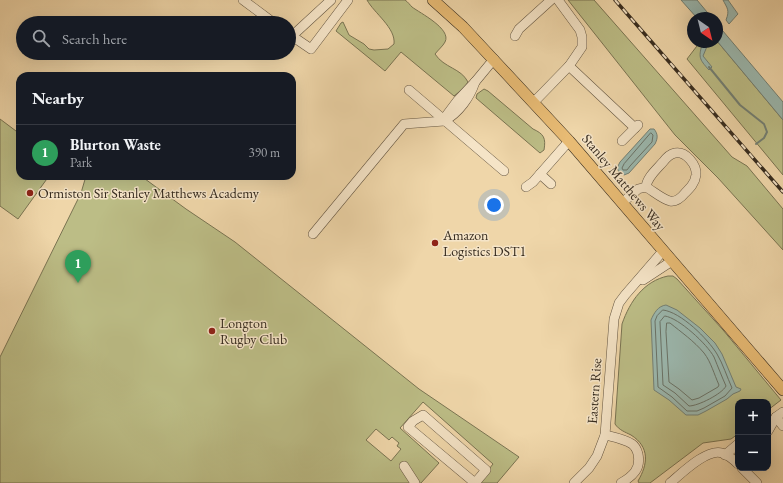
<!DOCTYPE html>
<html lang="en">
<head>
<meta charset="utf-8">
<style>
	:root { --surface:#171b24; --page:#242831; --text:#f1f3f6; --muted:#9ea1a6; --line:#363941; --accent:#0f766e }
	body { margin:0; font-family:"EB Garamond",serif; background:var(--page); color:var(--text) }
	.controls { position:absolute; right:12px; bottom:12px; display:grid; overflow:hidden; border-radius:8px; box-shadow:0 4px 16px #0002 }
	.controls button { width:36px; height:36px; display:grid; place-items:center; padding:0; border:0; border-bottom:1px solid var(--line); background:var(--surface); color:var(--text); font:20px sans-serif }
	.compass { position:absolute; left:687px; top:12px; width:36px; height:36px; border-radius:50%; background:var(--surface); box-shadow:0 4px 16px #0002; rotate:145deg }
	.you { position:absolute; left:494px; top:205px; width:14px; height:14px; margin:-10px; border:3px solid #fff; border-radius:50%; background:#1a73e8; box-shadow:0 0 0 6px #1a73e833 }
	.badge { display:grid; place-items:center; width:26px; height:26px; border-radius:50%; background:var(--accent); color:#fff; font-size:13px; font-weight:700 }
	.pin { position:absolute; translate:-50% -33px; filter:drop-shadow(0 1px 2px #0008) }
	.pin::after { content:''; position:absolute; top:21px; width:14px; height:12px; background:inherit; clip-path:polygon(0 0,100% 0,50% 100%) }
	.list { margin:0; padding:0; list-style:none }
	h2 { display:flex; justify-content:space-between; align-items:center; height:52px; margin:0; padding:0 16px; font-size:17px }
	h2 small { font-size:13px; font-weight:400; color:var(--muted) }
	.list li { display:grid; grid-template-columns:26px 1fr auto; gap:12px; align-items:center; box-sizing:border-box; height:56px; padding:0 16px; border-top:1px solid var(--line) }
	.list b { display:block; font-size:15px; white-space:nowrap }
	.list p { margin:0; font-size:13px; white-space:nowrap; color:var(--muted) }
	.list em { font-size:13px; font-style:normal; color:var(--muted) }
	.icon { flex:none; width:22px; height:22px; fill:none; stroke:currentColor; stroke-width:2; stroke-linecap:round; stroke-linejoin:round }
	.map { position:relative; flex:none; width:783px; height:483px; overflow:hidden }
	.search { position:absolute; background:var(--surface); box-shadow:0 4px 16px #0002; left:16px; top:16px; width:280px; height:44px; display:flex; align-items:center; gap:10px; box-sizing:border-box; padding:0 14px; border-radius:22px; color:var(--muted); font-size:15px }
	.panel { position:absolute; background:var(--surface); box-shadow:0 4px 16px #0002; left:16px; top:72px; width:280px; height:108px; border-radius:12px }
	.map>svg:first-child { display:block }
	.green { fill:#bcbd86; stroke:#7a7452; fill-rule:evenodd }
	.water { fill:#9bb8af; stroke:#738075 }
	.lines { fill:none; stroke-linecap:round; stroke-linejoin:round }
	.shore { stroke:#697267; stroke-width:1 }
	.stream { stroke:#738075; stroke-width:2 }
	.minor-casing { stroke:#655642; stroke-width:10 }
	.major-casing { stroke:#372c1f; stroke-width:12 }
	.minor { stroke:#f5e4c7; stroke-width:9 }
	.major { stroke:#e8bb74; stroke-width:11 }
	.rail-casing { stroke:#372c1f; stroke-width:3.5 }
	.rail { stroke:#f5e4c7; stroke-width:2; stroke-dasharray:6; stroke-linecap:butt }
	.poi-dot { fill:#8f2418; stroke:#f5e4c7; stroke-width:1.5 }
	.labels { text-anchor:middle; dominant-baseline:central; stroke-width:3; stroke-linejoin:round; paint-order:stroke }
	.street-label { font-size:14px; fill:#372c1f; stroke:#f5e4c7 }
	.poi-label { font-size:14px; fill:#372c1f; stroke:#f5e4c7; text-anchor:start }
</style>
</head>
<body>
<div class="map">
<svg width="783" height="483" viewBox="0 0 783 483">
	<rect width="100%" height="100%" fill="#efd6a9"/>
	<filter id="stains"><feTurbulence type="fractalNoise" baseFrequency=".005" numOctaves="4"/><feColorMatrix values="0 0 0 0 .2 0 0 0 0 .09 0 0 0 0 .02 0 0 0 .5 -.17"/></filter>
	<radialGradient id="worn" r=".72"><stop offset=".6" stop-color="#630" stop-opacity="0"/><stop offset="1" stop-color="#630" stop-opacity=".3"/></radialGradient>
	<g class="green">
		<path d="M367 0H405C408 2 410 5 412 7 420 13 452 29 445 42 443 46 438 50 435 54 444 68 461 68 468 82L464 88 454 96 401 52 385 71 336 31 341 23 343 22 349 35 364 44 369 49 374 50 388 49 394 44C396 28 374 13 367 0Z"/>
		<path d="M568 0H594L732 157 747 166 783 209V250L718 178 675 135Z"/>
		<path d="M717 41 783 120V175L687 59 700 42Z"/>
		<path d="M484 89 488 91 533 129C544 134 546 138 544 150L540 153 476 98 477 94Z"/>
		<path d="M0 119 20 134V176H49L18 219 0 206Z"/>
		<path d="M86 176H141L186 209 235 242 419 389 519 457 497 483H478L493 464 423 402 400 428 439 463 421 483H0V357L81 193ZM376 429 389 440 392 437 399 443 397 446 401 449 391 461 366 440Z"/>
		<path d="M668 276H673L677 279 723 330 781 400 768 410V402H738V434L731 439 703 443 650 483H639L638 481C648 464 650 447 631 435 625 432 619 430 615 424L622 324C630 301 644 281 668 276Z"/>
	</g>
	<g class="water">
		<path d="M681 0H697L712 18H697Z"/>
		<path d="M723 0H728L738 14 737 15 729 24 726 20C730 10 727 8 723 0Z"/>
		<path d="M717 24 783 102V120L717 41Z"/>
		<path d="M703 42H706L708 44 703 56 712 67 709 70C699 59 698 57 703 42Z"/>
		<path d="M650 129H654C658 134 658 138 655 144L629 173 624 175 619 172 617 168 620 162Z"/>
		<path d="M666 305 677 310 700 328 715 343 722 354 736 387 741 389 740 391 733 394 727 399 706 411 698 415H686L669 400 654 390 651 320C654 313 658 306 666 305Z"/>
	</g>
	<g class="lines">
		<g class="shore">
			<path d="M651 133 653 135 652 142 630 166 627 170H623L622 168 624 164Z"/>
			<path d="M663 310C681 312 708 339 717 354 723 364 727 377 732 388L725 396 704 408 697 411H687L672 397 658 387 655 321 657 316Z"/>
			<path d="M665 316C679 318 707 344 714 357 718 367 722 377 726 386 722 394 698 406 689 406L675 393 663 385 660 322Z"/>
			<path d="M667 323H670C681 332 694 341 704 353 711 362 714 374 719 385L718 387 699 398 692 400 679 389 669 382 666 332Z"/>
		</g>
		<path class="stream" d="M709 67 740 105 764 124 767 132 764 138 756 144"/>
		<defs>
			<g id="minor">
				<path d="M243 0 274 23"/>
				<path d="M289 34 311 49 348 0"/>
				<path d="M292 36 331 0"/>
				<path d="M515 36 519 29 551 0"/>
				<path d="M569 66 635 128"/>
				<path d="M409 90 504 171"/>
				<path d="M533 103 569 66 582 47V37L580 30 558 0"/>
				<path d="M446 116 458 100 475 82 494 59"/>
				<path d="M622 141 638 125"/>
				<path d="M540 174 551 184"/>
				<path d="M526 187 533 182 569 141"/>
				<path d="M622 203 638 189 646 187C653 191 662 199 670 201 676 202 681 198 685 193 690 188 695 183 696 175 697 165 686 151 675 153 670 154 666 158 663 162 657 169 647 177 646 187"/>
				<path d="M313 234 404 124 444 121C459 113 470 97 475 82"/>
				<path d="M643 280 672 261"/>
				<path d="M783 426 776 417 783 412"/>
				<path d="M768 431 776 417"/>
				<path d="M605 435C613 437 624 439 632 444 635 446 637 450 638 454 641 469 633 476 621 483"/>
				<path d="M725 455 738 444"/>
				<path d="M404 466 415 483"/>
				<path d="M742 468 757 483"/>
				<path d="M475 483 408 427 413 421 423 415 486 470 475 483"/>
				<path d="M574 483 589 468 597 456 605 435 614 319 619 303 625 295 663 251"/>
				<path d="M670 483C681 474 707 448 722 453 728 455 734 460 738 464"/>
			</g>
			<path id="major" d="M433 0 463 27 569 141 783 390"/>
		</defs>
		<use href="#minor" class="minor-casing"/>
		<use href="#major" class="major-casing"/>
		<use href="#minor" class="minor"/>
		<use href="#major" class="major"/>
		<defs>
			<path id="rail" d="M615 0 783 192"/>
		</defs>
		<use href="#rail" class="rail-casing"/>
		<use href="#rail" class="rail"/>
	</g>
	<g class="poi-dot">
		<circle cx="30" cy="193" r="4"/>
		<circle cx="435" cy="243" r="4"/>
		<circle cx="212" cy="331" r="4"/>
	</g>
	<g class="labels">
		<g class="street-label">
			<text transform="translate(624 182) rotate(50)">Stanley Matthews Way</text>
			<text transform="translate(594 391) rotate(-86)">Eastern Rise</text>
		</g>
		<g class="poi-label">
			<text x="38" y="193">Ormiston Sir Stanley Matthews Academy</text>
			<text x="443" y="235">Amazon<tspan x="443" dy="16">Logistics DST1</tspan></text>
			<text x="220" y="323">Longton<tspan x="220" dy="16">Rugby Club</tspan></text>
		</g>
	</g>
	<rect width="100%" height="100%" filter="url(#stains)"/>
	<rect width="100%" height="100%" fill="url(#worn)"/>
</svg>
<div class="controls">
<button>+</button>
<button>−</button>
</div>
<svg class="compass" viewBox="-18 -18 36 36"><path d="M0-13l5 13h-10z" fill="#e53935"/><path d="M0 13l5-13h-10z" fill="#9ea1a6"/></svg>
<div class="you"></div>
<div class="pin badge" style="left:78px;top:283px;background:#2e9e5b">1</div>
<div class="search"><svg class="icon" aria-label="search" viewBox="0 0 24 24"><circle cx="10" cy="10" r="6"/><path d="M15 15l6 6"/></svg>Search here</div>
<section class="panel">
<h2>Nearby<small></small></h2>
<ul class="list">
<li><span class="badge" style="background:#2e9e5b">1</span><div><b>Blurton Waste</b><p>Park</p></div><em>390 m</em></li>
</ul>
</section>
</div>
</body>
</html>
